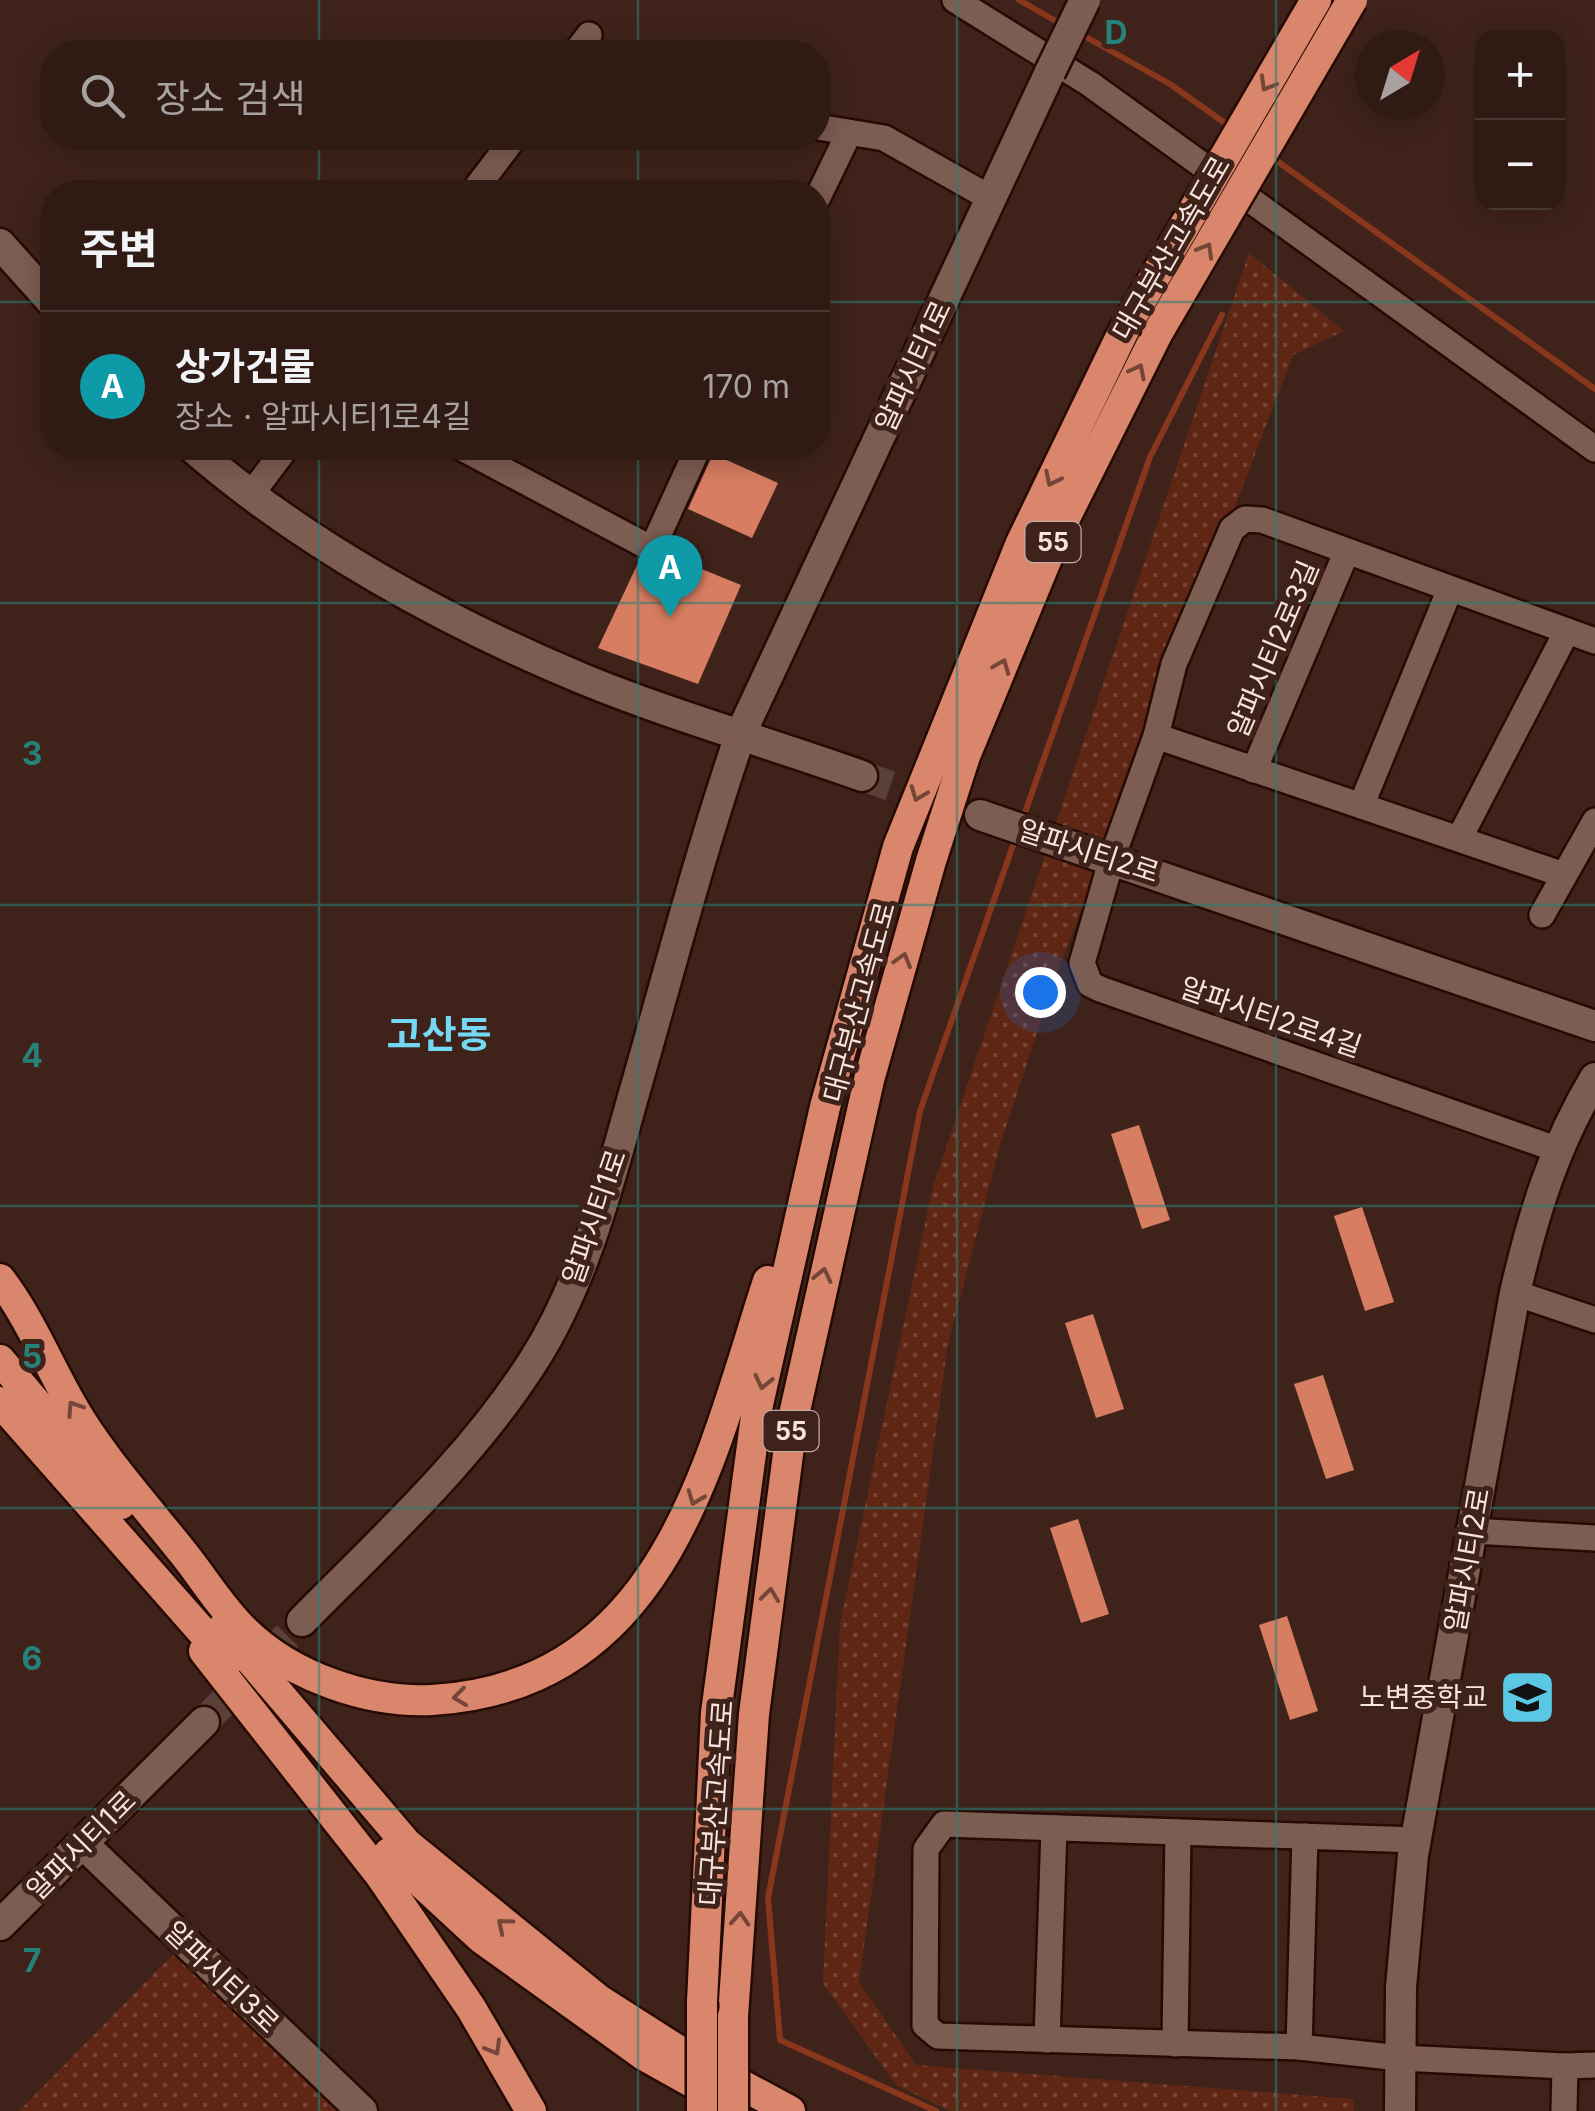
<!DOCTYPE html>
<html lang="ko">
<head>
<meta charset="utf-8">
<style>
	:root { --surface:#2f1a14; --page:#3b2722; --text:#f1f3f6; --muted:#a7a1a0; --line:#4a3834; --accent:#bca0f2 }
	body { margin:0; font-family:Inter,"Noto Sans KR",sans-serif; background:var(--page); color:var(--text) }
	.controls { position:absolute; right:30px; top:30px; display:grid; overflow:hidden; border-radius:20px; box-shadow:0 5px 25px #0003 }
	.controls button { width:90px; height:90px; display:grid; place-items:center; padding:0; border:0; border-bottom:2px solid var(--line); background:var(--surface); color:var(--text); font:50px sans-serif }
	.compass { position:absolute; left:1355px; top:30px; width:90px; height:90px; border-radius:50%; background:var(--surface); box-shadow:0 5px 25px #0003; rotate:38deg }
	.you { position:absolute; left:1040px; top:992px; width:35px; height:35px; margin:-25px; border:8px solid #fff; border-radius:50%; background:#1a73e8; box-shadow:0 0 0 15px #1a73e833 }
	.badge { display:grid; place-items:center; width:65px; height:65px; border-radius:50%; background:var(--accent); color:#fff; font-size:32px; font-weight:700 }
	.pin { position:absolute; translate:-50% -82px; filter:drop-shadow(0 2px 5px #0008) }
	.pin::after { content:''; position:absolute; top:52px; width:35px; height:30px; background:inherit; clip-path:polygon(0 0,100% 0,50% 100%) }
	.list { margin:0; padding:0; list-style:none }
	h2 { display:flex; justify-content:space-between; align-items:center; height:130px; margin:0; padding:0 40px; font-size:42px }
	h2 small { font-size:32px; font-weight:400; color:var(--muted) }
	.list li { display:grid; grid-template-columns:65px 1fr auto; gap:30px; align-items:center; box-sizing:border-box; height:150px; padding:0 40px; border-top:2px solid var(--line) }
	.list b { display:block; font-size:38px; white-space:nowrap }
	.list p { margin:0; font-size:32px; white-space:nowrap; color:var(--muted) }
	.list em { font-size:32px; font-style:normal; color:var(--muted) }
	.icon { flex:none; width:55px; height:55px; fill:none; stroke:currentColor; stroke-width:2; stroke-linecap:round; stroke-linejoin:round }
	.map { position:relative; flex:none; width:1595px; height:2111px; overflow:hidden }
	.search { position:absolute; background:var(--surface); box-shadow:0 5px 25px #0003; left:40px; top:40px; width:790px; height:110px; display:flex; align-items:center; gap:25px; box-sizing:border-box; padding:0 35px; border-radius:40px; color:var(--muted); font-size:38px }
	.panel { position:absolute; background:var(--surface); box-shadow:0 5px 25px #0003; left:40px; top:180px; width:790px; height:280px; border-radius:40px }
	.map>svg:first-child { display:block }
	.grass { fill:url(#grass-dots) }
	.lines { fill:none; stroke-linecap:round; stroke-linejoin:round }
	.stream { stroke:#88361c; stroke-width:6 }
	.building { fill:#d77d61 }
	.tertiary-tunnel { stroke:#5b4037; stroke-width:30; stroke-dasharray:30 15; stroke-linecap:butt }
	.minor-casing { stroke:#250b04; stroke-width:30 }
	.tertiary-casing { stroke:#250b04; stroke-width:35 }
	.secondary-casing { stroke:#250b04; stroke-width:35 }
	.motorway-casing { stroke:#250b04; stroke-width:35 }
	.minor { stroke:#7d5c51; stroke-width:25 }
	.tertiary { stroke:#7d5c51; stroke-width:30 }
	.secondary { stroke:#7d5c51; stroke-width:30 }
	.motorway { stroke:#d9866c; stroke-width:30 }
	.secondary-bridge-casing { stroke:#250b04; stroke-width:35; stroke-linecap:butt }
	.motorway-bridge-casing { stroke:#250b04; stroke-width:35; stroke-linecap:butt }
	.secondary-bridge { stroke:#7d5c51; stroke-width:30 }
	.motorway-bridge { stroke:#d9866c; stroke-width:30 }
	.oneway { stroke:#754637 }
	.grid { fill:none; stroke:#268179; stroke-width:2.5; stroke-opacity:0.55 }
	.labels { text-anchor:middle; dominant-baseline:central; stroke-width:10; stroke-linejoin:round; paint-order:stroke }
	.shield { fill:#3f231a; stroke:#c0aaa3; stroke-width:2.5 }
	.shield-label { font-size:25px; font-weight:bold; fill:#f8e4de }
	.street-label { font-size:28px; fill:#f8e4de; stroke:#3f231a }
	.poi-label { font-size:28px; fill:#f8e4de; stroke:#3f231a; text-anchor:end }
	.district-label { font-size:38px; font-weight:bold; fill:#75d8f3; stroke:#3f231a }
	.grid-label { font-size:32px; text-anchor:middle; font-weight:bold; fill:#268179; stroke:#3f231a; stroke-width:10; stroke-linejoin:round; paint-order:stroke }
</style>
</head>
<body>
<div class="map">
<svg width="1595" height="2111" viewBox="0 0 1595 2111">
	<defs>
		<pattern id="grass-dots" width="8" height="8" patternUnits="userSpaceOnUse" patternTransform="scale(2.5)"><rect width="8" height="8" fill="#5f2614"/><path d="M2 2h.1M6 6h.1" fill="none" stroke="#774536" stroke-width="1.8" stroke-linecap="round"/></pattern>
	</defs>
	<rect width="100%" height="100%" fill="#3f231a"/>
	<g class="grass">
		<path d="M1249 253 1344 331 1293 355 1052 987 1001 1142 948 1344 859 1982 916 2065 1353 2099 1354 2111H950L896 2085 823 1983 840 1624 933 1186Z"/>
		<path d="M185 1942 361 2111H19Z"/>
	</g>
	<g class="lines">
		<g class="stream">
			<path d="M1019 0 1061 24"/>
			<path d="M1077 32 1170 84 1232 128"/>
			<path d="M1270 156 1595 389"/>
			<path d="M1023 818 1150 457 1222 315"/>
			<path d="M936 2111 780 2040 768 1898 920 1111 1017 834"/>
		</g>
	</g>
	<g class="building">
		<path d="M713 454 778 483 752 538 688 509Z"/>
		<path d="M667 555 741 585 698 684 598 648 639 561 654 565Z"/>
		<path d="M1139 1125 1170 1220 1142 1229 1111 1134Z"/>
		<path d="M1362 1207 1394 1302 1365 1311 1334 1216Z"/>
		<path d="M1093 1314 1124 1409 1096 1418 1065 1323Z"/>
		<path d="M1323 1375 1354 1470 1326 1479 1294 1384Z"/>
		<path d="M1078 1519 1109 1614 1081 1623 1050 1528Z"/>
		<path d="M1287 1616 1318 1711 1290 1720 1259 1625Z"/>
	</g>
	<g class="lines">
		<g class="tertiary-tunnel">
			<path d="M862 776 944 804"/>
			<path d="M204 1722 302 1621"/>
		</g>
		<defs>
			<g id="minor">
				<path d="M955 0 1090 84 1595 449"/>
				<path d="M576 52 589 35"/>
				<path d="M818 127 884 138 992 199"/>
				<path d="M473 192 514 138"/>
				<path d="M818 197 849 133"/>
				<path d="M462 448 652 549 698 448"/>
				<path d="M252 493 286 448"/>
				<path d="M1156 736 1564 875"/>
				<path d="M1254 770 1347 551"/>
				<path d="M1361 806 1450 589"/>
				<path d="M1459 839 1567 631"/>
				<path d="M1542 915 1595 821"/>
				<path d="M1556 1149 1100 989 1090 984 1082 963 1112 858 1156 736 1174 664 1232 529 1245 519 1262 520 1595 641"/>
				<path d="M1515 1293 1595 1320"/>
				<path d="M1472 1531 1595 1538"/>
				<path d="M1416 1840 944 1824 926 1849 925 2025 938 2036 1299 2047 1400 2058 1565 2066"/>
				<path d="M1047 2040 1054 1828"/>
				<path d="M1175 2044 1178 1832"/>
				<path d="M1299 2047 1305 1836"/>
				<path d="M1564 2111 1565 2066 1595 2065"/>
			</g>
			<g id="tertiary">
				<path d="M0 244 52 302"/>
				<path d="M193 448C305 545 446 622 583 679 673 716 770 743 862 776"/>
				<path d="M980 815 1595 1026"/>
				<path d="M302 1621C384 1538 471 1459 534 1360 584 1281 608 1186 633 1097 668 976 700 852 741 733"/>
				<path d="M82 1843 362 2111"/>
				<path d="M0 1925 204 1722"/>
				<path d="M1400 2111 1401 1987 1413 1855 1515 1293C1533 1215 1554 1146 1595 1078"/>
			</g>
			<path id="secondary" d="M741 733 1050 72"/>
			<g id="motorway">
				<path d="M0 1279C29 1317 47 1362 71 1404 101 1457 146 1506 184 1554 204 1579 222 1609 245 1631 292 1677 368 1703 432 1700 665 1686 709 1463 768 1281"/>
				<path d="M0 1360 121 1504"/>
				<path d="M0 1402 228 1661"/>
				<path d="M223 1628 407 1844 599 2000 679 2051 790 2111"/>
				<path d="M204 1651 380 1875 471 2008 531 2111"/>
				<path d="M389 1853 481 1938 645 2056 695 2084"/>
				<path d="M702 2002 716 1713 757 1409 825 1107 898 847 1021 543 1125 328"/>
				<path d="M733 2016 754 1714 792 1424 869 1080 931 861 965 756 1057 534 1157 334"/>
			</g>
		</defs>
		<use href="#minor" class="minor-casing"/>
		<use href="#tertiary" class="tertiary-casing"/>
		<use href="#secondary" class="secondary-casing"/>
		<use href="#motorway" class="motorway-casing"/>
		<use href="#minor" class="minor"/>
		<use href="#tertiary" class="tertiary"/>
		<use href="#secondary" class="secondary"/>
		<use href="#motorway" class="motorway"/>
		<defs>
			<path id="secondary-bridge" d="M1050 72 1085 0"/>
			<g id="motorway-bridge">
				<path d="M1125 328 1316 0"/>
				<path d="M1157 334 1352 0"/>
				<path d="M733 2016V2111"/>
				<path d="M702 2111V2002"/>
			</g>
		</defs>
		<use href="#secondary-bridge" class="secondary-bridge-casing"/>
		<use href="#motorway-bridge" class="motorway-bridge-casing"/>
		<use href="#secondary-bridge" class="secondary-bridge"/>
		<use href="#motorway-bridge" class="motorway-bridge"/>
	</g>
	<defs><path id="oneway-chevron" d="M-2-3.5L2.5 0L-2 3.5" fill="none" stroke-width="1.6" stroke-linecap="round" stroke-linejoin="round" transform="scale(2.5)"/></defs>
	<g class="oneway">
		<use href="#oneway-chevron" transform="translate(1267 84) rotate(120)"/>
		<use href="#oneway-chevron" transform="translate(1206 250) rotate(-60)"/>
		<use href="#oneway-chevron" transform="translate(1138 371) rotate(-63)"/>
		<use href="#oneway-chevron" transform="translate(1052 479) rotate(116)"/>
		<use href="#oneway-chevron" transform="translate(1002 666) rotate(-68)"/>
		<use href="#oneway-chevron" transform="translate(918 794) rotate(111)"/>
		<use href="#oneway-chevron" transform="translate(903 960) rotate(-74)"/>
		<use href="#oneway-chevron" transform="translate(823 1275) rotate(-77)"/>
		<use href="#oneway-chevron" transform="translate(763 1382) rotate(103)"/>
		<use href="#oneway-chevron" transform="translate(74 1408) rotate(-123)"/>
		<use href="#oneway-chevron" transform="translate(695 1498) rotate(111)"/>
		<use href="#oneway-chevron" transform="translate(770 1595) rotate(-83)"/>
		<use href="#oneway-chevron" transform="translate(460 1697) rotate(173)"/>
		<use href="#oneway-chevron" transform="translate(740 1919) rotate(-86)"/>
		<use href="#oneway-chevron" transform="translate(504 1925) rotate(-140)"/>
		<use href="#oneway-chevron" transform="translate(494 2048) rotate(60)"/>
	</g>
	<path class="grid" d="M319 0V52M638 0V52M957 0V2111M1276 0V2111M319 138V192M638 138V192M0 302H52M818 302H1595M319 448V2111M638 448V2111M0 603H1595M0 905H1595M0 1206H1595M0 1508H1595M0 1809H1595"/>
	<defs>
		<symbol id="school-square" viewBox="-11 -11 22 22"><rect x="-9" y="-9" width="18" height="18" rx="4" fill="#5ac8e5" stroke="#3f231a"/><path d="M0-5L7-2L0 1L-7-2ZM-4 1L0 2.5L4 1V4Q0 6-4 4Z" fill="#111"/></symbol>
	</defs>
	<g fill-rule="evenodd">
		<use href="#school-square" x="1496" y="1666" width="63" height="63"/>
	</g>
	<g class="labels">
		<g class="shield">
			<rect x="1025.5" y="522" width="55" height="40" rx="8"/>
			<rect x="763.5" y="1411" width="55" height="40" rx="8"/>
		</g>
		<g class="shield-label">
			<text x="1053" y="542">55</text>
			<text x="791" y="1431">55</text>
		</g>
		<g class="street-label">
			<text transform="translate(1171 248) rotate(-60)">대구부산고속도로</text>
			<text transform="translate(913 366) rotate(-65)">알파시티1로</text>
			<text transform="translate(1273 649) rotate(-67)">알파시티2로3길</text>
			<text transform="translate(1089 851) rotate(18)">알파시티2로</text>
			<text transform="translate(859 1002) rotate(-75)">대구부산고속도로</text>
			<text transform="translate(1271 1017) rotate(19)">알파시티2로4길</text>
			<text transform="translate(594 1217) rotate(-71)">알파시티1로</text>
			<text transform="translate(1467 1560) rotate(-80)">알파시티2로</text>
			<text transform="translate(716 1803) rotate(-86)">대구부산고속도로</text>
			<text transform="translate(81 1845) rotate(-45)">알파시티1로</text>
			<text transform="translate(222 1977) rotate(44)">알파시티3로</text>
		</g>
		<g class="poi-label">
			<text x="1488" y="1697">노변중학교</text>
		</g>
		<g class="district-label">
			<text x="439" y="1034">고산동</text>
		</g>
	</g>
	<g class="grid-label">
		<text x="1116" y="44">D</text>
		<text x="32" y="765">3</text>
		<text x="32" y="1067">4</text>
		<text x="32" y="1368">5</text>
		<text x="32" y="1670">6</text>
		<text x="32" y="1972">7</text>
	</g>
</svg>
<div class="controls">
<button>+</button>
<button>−</button>
</div>
<svg class="compass" viewBox="-18 -18 36 36"><path d="M0-13l5 13h-10z" fill="#e53935"/><path d="M0 13l5-13h-10z" fill="#a7a1a0"/></svg>
<div class="you"></div>
<div class="pin badge" style="left:670px;top:617px;background:#0f9aa8">A</div>
<div class="search"><svg class="icon" aria-label="search" viewBox="0 0 24 24"><circle cx="10" cy="10" r="6"/><path d="M15 15l6 6"/></svg>장소 검색</div>
<section class="panel">
<h2>주변<small></small></h2>
<ul class="list">
<li><span class="badge" style="background:#0f9aa8">A</span><div><b>상가건물</b><p>장소 · 알파시티1로4길</p></div><em>170 m</em></li>
</ul>
</section>
</div>
</body>
</html>
